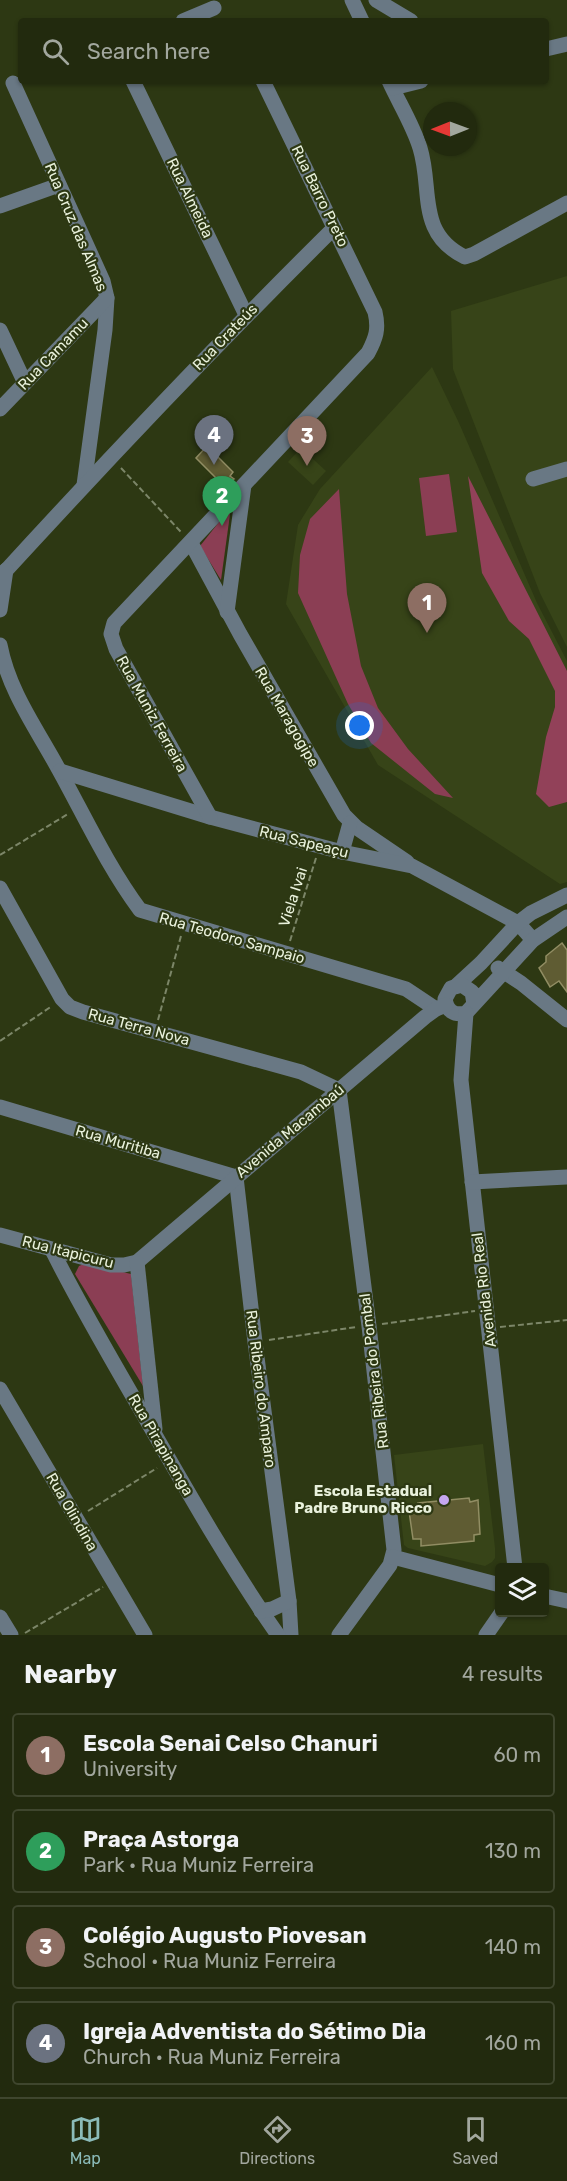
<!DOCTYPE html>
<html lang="en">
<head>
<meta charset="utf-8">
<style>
	:root { --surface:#222a0e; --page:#2a3217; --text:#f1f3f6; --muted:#a2a79e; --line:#3f462e; --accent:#8bbbb9 }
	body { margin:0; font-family:Rubik,sans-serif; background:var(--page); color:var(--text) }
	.controls { position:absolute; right:18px; bottom:18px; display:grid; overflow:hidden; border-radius:6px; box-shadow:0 2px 4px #0004 }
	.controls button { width:54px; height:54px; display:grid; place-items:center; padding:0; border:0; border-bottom:2px solid var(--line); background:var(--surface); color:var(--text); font:30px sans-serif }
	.compass { position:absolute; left:423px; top:102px; width:54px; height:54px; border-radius:50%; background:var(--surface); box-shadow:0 2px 4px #0004; rotate:269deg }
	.you { position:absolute; left:360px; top:726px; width:21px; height:21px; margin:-15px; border:4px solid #fff; border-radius:50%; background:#1a73e8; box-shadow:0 0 0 9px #1a73e833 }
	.badge { display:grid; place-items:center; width:39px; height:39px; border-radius:50%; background:var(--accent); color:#fff; font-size:20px; font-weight:700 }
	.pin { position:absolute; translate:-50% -50px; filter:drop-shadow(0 2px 3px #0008) }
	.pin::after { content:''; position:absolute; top:32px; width:21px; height:18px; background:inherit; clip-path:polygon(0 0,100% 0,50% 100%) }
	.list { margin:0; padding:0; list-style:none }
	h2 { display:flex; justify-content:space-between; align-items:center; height:78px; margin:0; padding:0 24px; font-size:26px }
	h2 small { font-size:20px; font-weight:400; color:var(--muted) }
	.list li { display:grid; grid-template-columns:39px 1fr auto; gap:18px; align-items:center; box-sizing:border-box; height:84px; margin:0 12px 12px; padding:0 12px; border:2px solid var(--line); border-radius:6px }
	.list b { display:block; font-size:22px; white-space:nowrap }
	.list p { margin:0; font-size:20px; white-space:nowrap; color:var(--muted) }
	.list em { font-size:20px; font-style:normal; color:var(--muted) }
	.icon { flex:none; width:33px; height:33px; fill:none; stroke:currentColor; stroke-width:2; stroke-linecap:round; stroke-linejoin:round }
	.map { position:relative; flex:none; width:567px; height:1635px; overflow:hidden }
	.search { position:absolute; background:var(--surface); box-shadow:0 2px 4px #0004; left:18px; right:18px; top:18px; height:66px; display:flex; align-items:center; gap:15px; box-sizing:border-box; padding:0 21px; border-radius:6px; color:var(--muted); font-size:22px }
	.sheet { height:462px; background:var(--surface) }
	nav { display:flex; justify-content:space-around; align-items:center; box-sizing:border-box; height:84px; border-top:2px solid var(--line); background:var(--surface); font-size:16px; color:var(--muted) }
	nav a { display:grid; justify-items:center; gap:3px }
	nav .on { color:var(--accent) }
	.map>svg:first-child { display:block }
	.built { fill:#374418 }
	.green { fill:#8b3e54 }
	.forest { fill:#924159 }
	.building { fill:#5f5c33; stroke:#918d63; stroke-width:1.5 }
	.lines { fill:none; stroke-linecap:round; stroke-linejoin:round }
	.path { stroke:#7c8668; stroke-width:2; stroke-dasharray:6 3; stroke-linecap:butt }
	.minor { stroke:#697884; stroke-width:15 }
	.poi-dot { fill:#c6a6f0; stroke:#2d3813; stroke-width:2 }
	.labels { text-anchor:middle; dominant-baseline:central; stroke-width:4.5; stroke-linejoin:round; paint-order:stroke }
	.street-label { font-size:15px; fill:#e9f1dc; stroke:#2d3813 }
	.poi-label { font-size:15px; font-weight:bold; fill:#e9f1dc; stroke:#2d3813; text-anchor:end }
</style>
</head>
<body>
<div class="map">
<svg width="567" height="1635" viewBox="0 0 567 1635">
	<rect width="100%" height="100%" fill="#2d3813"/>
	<g class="built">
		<path d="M567 276V647L540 593 453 369 451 311Z"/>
		<path d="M432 367 459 423 537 603 567 661V882L560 884 378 765 286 604 298 525 320 489Z"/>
		<path d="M301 448 326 471 313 485 288 462Z"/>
		<path d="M483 1444 495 1548V1558L492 1562 485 1566 408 1548 404 1545 394 1455Z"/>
	</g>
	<g class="green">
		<path d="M449 474 457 532 426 536 419 478Z"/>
		<path d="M339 489 347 594 361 666 378 708 408 749 453 798 435 794 371 743 348 704 298 593 300 555 310 519Z"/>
		<path d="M231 507 221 580 200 546Z"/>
		<path d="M86 1263 131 1274 143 1386 75 1274 79 1266Z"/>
	</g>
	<path class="forest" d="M468 476 567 671V802L549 807 536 794 546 737 555 707V691L529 639 509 621 482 573Z"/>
	<g class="building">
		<path d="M207 446 233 472 230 476 234 479 223 485 196 458Z"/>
		<path d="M562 943 567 950V992L559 981 550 987 539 968 546 962V956Z"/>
		<path d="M469 1498 470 1502 478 1500 480 1534 474 1535V1541L421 1546V1539H413L409 1511 419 1510 418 1503Z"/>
	</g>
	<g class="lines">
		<g class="path">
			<path d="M121 468 181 532"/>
			<path d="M0 855 68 814"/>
			<path d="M290 941 316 858"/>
			<path d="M158 1020 181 936"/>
			<path d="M0 1041 52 1006"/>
			<path d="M382 1324 475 1311"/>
			<path d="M500 1327 567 1320"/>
			<path d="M269 1340 356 1327"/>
			<path d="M88 1511 157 1468"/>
			<path d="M25 1633 103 1587"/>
		</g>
		<g class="minor">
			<path d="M352 0 362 21"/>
			<path d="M376 0 411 21"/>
			<path d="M183 21 214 8"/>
			<path d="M546 49 567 44"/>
			<path d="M133 81 246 315"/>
			<path d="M389 81C399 103 413 125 420 148 433 190 416 233 465 257L474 254 567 203"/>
			<path d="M13 83 103 281 107 298 105 330 84 485"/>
			<path d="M393 88 421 81"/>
			<path d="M0 206 59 185"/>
			<path d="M0 330 25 383"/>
			<path d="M0 409 107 298"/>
			<path d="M533 479 567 469"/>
			<path d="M191 543 240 634 344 815 357 828 407 862"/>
			<path d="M0 577C109 458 220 341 334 228"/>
			<path d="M0 610 6 570"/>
			<path d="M227 612 244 485"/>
			<path d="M0 645C9 692 37 729 59 770 85 817 108 867 140 910L406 989 436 1009"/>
			<path d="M60 771 210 817 342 852 412 866 518 923 533 940"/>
			<path d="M210 817 116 649 111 634 114 623 368 353C376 338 379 329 375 312L263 81"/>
			<path d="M342 852 350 823"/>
			<path d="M0 888 62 999 70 1007 83 1012 301 1072 339 1090 369 1326 394 1550 390 1565 339 1635"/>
			<path d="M498 968 521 983 567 1020"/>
			<path d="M456 986 481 963 518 923 531 913 567 895"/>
			<path d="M474 1004 472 992 462 985 451 988 445 999C447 1011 454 1016 466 1013L533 940 567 917"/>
			<path d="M466 1013 461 1080 515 1568"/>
			<path d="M0 1107 236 1177"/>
			<path d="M236 1177 255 1342 289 1601 291 1635"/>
			<path d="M472 1182 567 1177"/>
			<path d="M0 1235 111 1265H124L137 1262 425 1017 436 1009 446 1005"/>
			<path d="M52 1250C83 1312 119 1372 154 1433 193 1501 233 1571 278 1635"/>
			<path d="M137 1262 155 1429"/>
			<path d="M0 1389 145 1635"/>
			<path d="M393 1557 500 1585"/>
			<path d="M544 1596 567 1601"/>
			<path d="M261 1611 272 1609 289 1601"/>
			<path d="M0 1617 11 1635"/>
			<path d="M486 1635 502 1612"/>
		</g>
	</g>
	<circle class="poi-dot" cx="444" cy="1500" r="6"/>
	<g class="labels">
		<g class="street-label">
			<text transform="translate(320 196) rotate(64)">Rua Barro Preto</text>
			<text transform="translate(190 198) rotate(64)">Rua Almeida</text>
			<text transform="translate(76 227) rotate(67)">Rua Cruz das Almas</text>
			<text transform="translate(225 337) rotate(-46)">Rua Crateús</text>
			<text transform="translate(53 354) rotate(-46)">Rua Camamu</text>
			<text transform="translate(152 714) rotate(61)">Rua Muniz Ferreira</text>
			<text transform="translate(287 717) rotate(60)">Rua Maragogipe</text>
			<text transform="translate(304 842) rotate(14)">Rua Sapeaçu</text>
			<text transform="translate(293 897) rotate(-72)">Viela Ivai</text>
			<text transform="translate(232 938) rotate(16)">Rua Teodoro Sampaio</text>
			<text transform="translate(139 1027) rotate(15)">Rua Terra Nova</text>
			<text transform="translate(290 1131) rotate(-40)">Avenida Macambaú</text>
			<text transform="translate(118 1142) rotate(16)">Rua Muritiba</text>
			<text transform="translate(68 1252) rotate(14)">Rua Itapicuru</text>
			<text transform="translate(484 1290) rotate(-97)">Avenida Rio Real</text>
			<text transform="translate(374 1371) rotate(-97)">Rua Ribeira do Pombal</text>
			<text transform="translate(261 1389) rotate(83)">Rua Ribeiro do Amparo</text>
			<text transform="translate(161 1445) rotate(60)">Rua Pirapinanga</text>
			<text transform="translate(72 1512) rotate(60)">Rua Olindina</text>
		</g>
		<g class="poi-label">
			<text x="432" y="1491">Escola Estadual<tspan x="432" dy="17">Padre Bruno Ricco</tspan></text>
		</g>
	</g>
</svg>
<div class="controls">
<button><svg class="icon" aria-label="layers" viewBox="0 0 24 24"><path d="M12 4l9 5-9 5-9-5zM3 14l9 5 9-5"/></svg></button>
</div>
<svg class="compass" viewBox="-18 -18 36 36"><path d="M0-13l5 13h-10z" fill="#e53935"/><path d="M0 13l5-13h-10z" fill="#a2a79e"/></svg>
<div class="you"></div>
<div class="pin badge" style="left:427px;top:633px;background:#8d6e63">1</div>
<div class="pin badge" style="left:222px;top:526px;background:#2e9e5b">2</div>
<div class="pin badge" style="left:307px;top:466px;background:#8d6e63">3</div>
<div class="pin badge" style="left:214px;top:465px;background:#6b7280">4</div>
<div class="search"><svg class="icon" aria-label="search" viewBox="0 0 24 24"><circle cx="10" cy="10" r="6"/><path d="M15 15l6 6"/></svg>Search here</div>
</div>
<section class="sheet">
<h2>Nearby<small>4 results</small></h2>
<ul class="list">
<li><span class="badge" style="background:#8d6e63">1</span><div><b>Escola Senai Celso Chanuri</b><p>University</p></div><em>60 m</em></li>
<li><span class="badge" style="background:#2e9e5b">2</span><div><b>Praça Astorga</b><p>Park · Rua Muniz Ferreira</p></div><em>130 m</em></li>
<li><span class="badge" style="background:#8d6e63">3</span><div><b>Colégio Augusto Piovesan</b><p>School · Rua Muniz Ferreira</p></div><em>140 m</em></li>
<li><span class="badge" style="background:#6b7280">4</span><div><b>Igreja Adventista do Sétimo Dia</b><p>Church · Rua Muniz Ferreira</p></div><em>160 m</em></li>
</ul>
</section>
<nav>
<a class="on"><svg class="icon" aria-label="map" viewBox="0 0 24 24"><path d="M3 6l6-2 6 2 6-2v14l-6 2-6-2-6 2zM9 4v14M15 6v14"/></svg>Map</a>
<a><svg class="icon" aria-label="directions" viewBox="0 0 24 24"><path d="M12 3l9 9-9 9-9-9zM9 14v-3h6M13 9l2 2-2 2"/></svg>Directions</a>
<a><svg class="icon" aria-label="saved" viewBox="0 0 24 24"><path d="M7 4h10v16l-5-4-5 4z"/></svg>Saved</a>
</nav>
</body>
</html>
